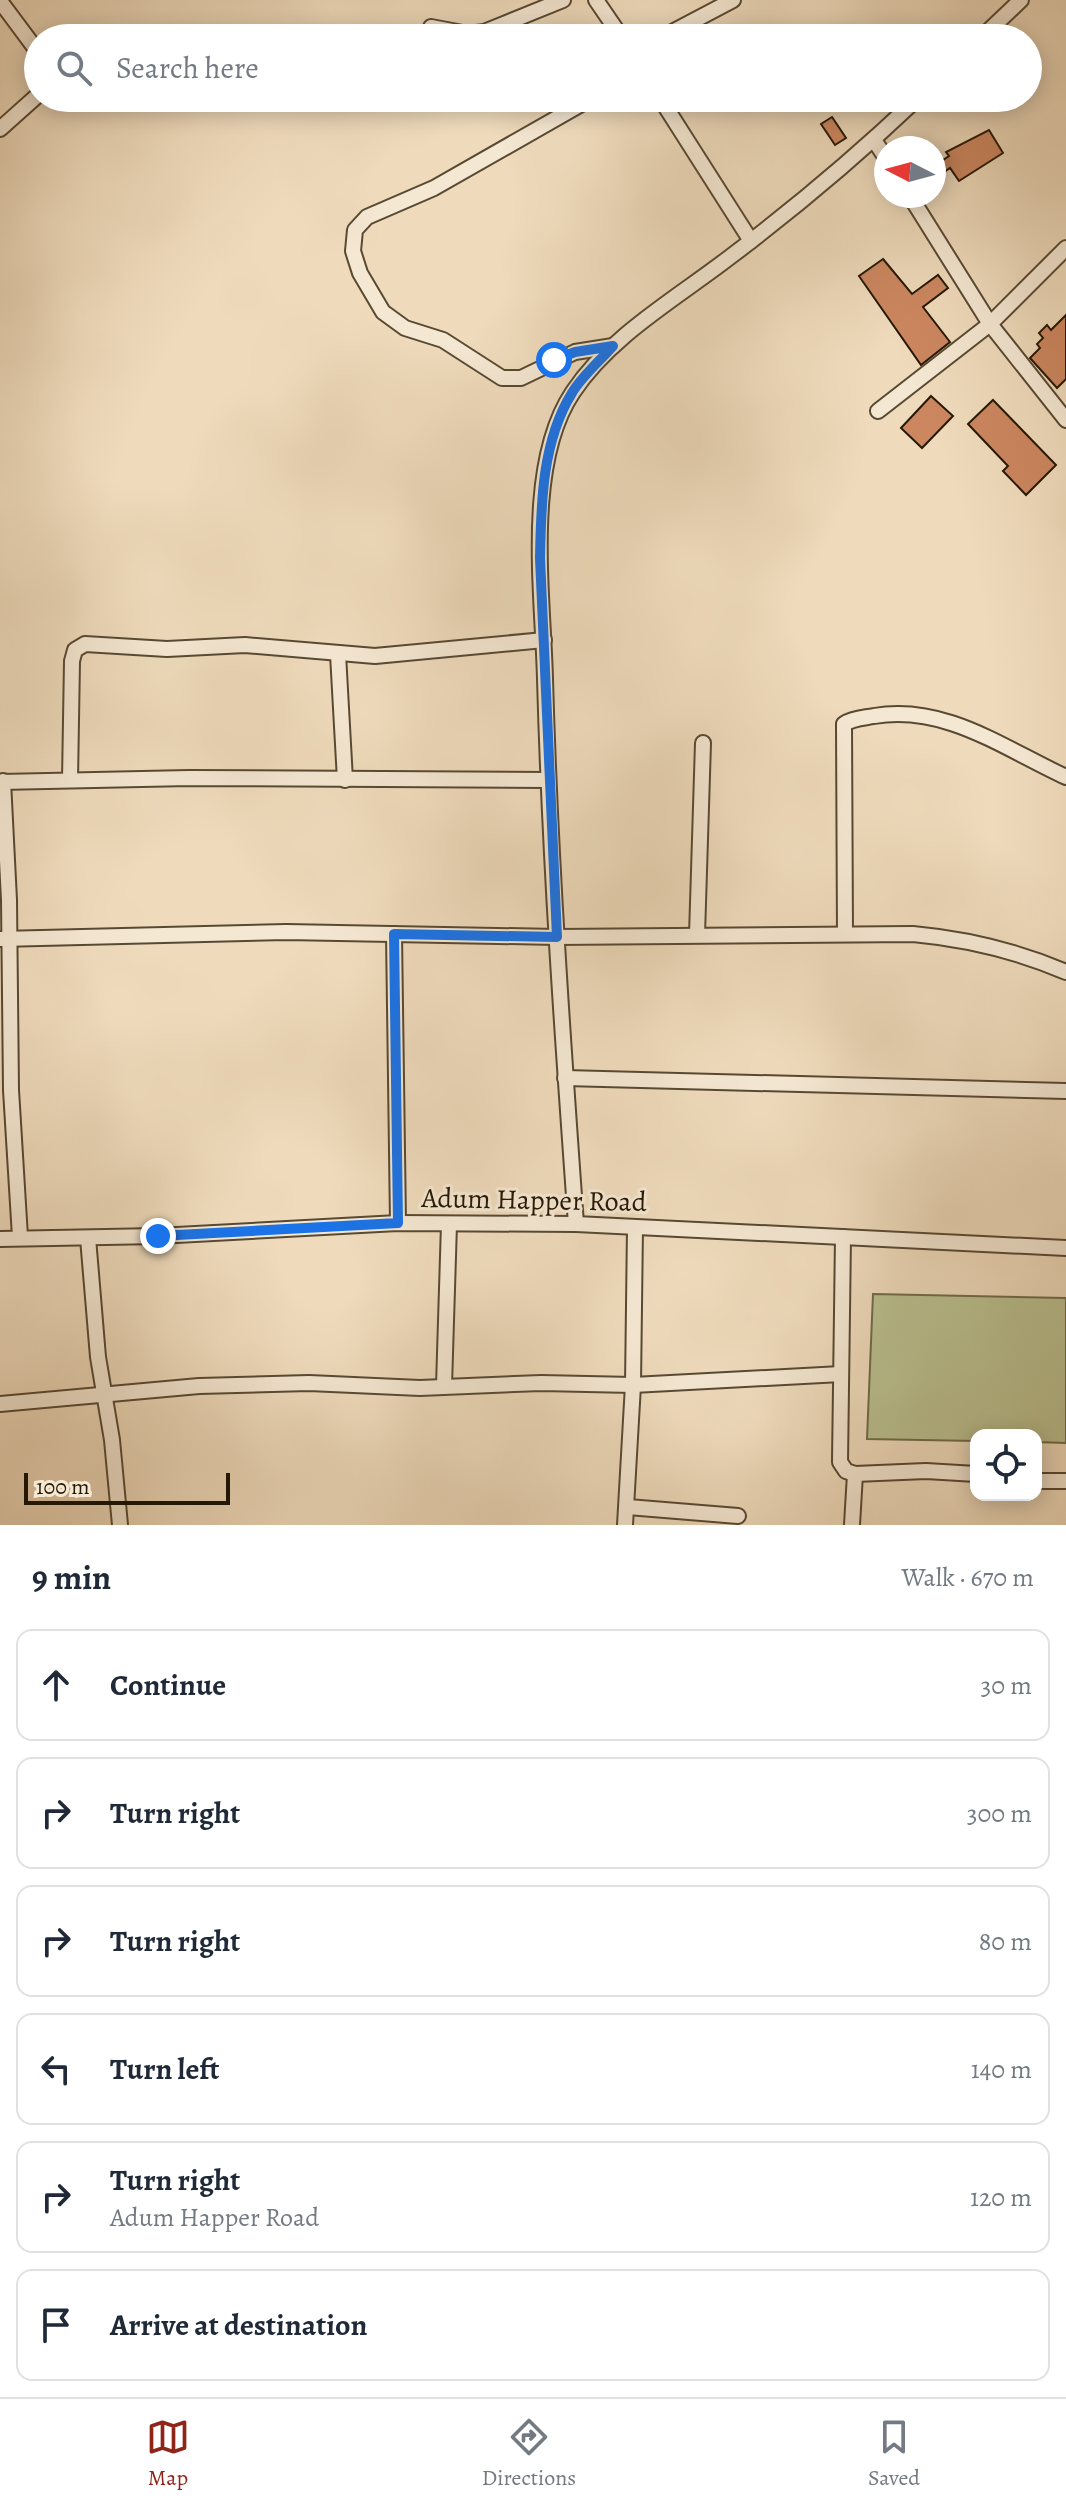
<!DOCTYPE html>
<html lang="en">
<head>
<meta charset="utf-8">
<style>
	:root { --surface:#fff; --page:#f6f6f7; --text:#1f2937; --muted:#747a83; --line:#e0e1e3; --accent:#8f2418 }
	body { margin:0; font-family:Alegreya,serif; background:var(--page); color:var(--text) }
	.controls { position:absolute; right:24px; bottom:24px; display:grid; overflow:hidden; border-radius:16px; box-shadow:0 4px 20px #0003 }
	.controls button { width:72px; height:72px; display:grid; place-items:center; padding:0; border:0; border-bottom:2px solid var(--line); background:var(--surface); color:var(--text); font:40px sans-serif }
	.compass { position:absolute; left:874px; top:136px; width:72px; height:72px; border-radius:50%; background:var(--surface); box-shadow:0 4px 20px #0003; rotate:276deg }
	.scale { position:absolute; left:24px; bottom:20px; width:206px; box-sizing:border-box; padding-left:8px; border:4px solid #251805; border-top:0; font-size:22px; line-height:28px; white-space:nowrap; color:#251805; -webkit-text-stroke:6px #f5e8d3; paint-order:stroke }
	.stop { position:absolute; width:24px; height:24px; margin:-18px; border:6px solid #1a73e8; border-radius:50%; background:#fff }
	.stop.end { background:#1a73e8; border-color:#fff; box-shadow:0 2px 8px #0008 }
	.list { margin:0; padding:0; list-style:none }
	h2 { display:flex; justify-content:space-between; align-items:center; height:104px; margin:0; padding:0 32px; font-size:34px }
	h2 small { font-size:26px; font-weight:400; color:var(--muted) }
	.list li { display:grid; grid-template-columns:52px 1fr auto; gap:24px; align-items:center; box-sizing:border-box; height:112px; margin:0 16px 16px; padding:0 16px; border:2px solid var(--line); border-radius:16px }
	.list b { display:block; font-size:30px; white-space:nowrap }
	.list p { margin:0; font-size:26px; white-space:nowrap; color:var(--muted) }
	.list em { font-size:26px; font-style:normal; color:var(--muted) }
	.icon { flex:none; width:44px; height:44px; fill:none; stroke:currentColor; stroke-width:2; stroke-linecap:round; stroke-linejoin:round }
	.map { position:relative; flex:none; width:1066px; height:1525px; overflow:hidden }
	.search { position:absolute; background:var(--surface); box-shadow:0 4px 20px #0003; left:24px; right:24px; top:24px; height:88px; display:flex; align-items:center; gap:20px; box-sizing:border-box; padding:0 28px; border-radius:44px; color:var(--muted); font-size:30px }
	.sheet { height:872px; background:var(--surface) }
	nav { display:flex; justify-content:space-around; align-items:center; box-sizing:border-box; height:112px; border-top:2px solid var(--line); background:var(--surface); font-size:22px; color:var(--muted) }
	nav a { display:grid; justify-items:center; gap:4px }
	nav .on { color:var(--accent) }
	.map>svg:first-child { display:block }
	.green { fill:#bac090; stroke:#706c4a; stroke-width:2 }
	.building { fill:#cc8760; stroke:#251805; stroke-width:2 }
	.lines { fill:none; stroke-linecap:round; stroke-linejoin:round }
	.street-casing { stroke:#584933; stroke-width:18 }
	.street { stroke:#f5e8d3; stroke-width:14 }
	.route { stroke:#1a73e8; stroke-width:10 }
	.labels { text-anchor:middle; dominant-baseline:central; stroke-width:6; stroke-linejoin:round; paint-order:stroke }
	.street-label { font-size:28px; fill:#251805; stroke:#f5e8d3 }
</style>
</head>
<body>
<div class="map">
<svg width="1066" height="1525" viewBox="0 0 1066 1525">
	<rect width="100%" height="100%" fill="#efdbbc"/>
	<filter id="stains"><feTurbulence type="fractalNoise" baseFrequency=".0025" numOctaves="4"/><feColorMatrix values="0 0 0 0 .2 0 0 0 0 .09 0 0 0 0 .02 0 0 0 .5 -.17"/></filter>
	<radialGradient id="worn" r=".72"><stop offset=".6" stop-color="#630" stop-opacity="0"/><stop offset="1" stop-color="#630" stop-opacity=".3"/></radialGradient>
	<path class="green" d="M873 1294 1066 1298V1443L1036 1442V1435H976V1441L867 1439Z"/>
	<g class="building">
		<path d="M832 117 846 138 835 145 821 124Z"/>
		<path d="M989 130 1003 153 959 181 950 168 934 179V166L949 156 946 152Z"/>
		<path d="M883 259 912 294 938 275 948 288 923 307 950 342 921 365 859 276Z"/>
		<path d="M1066 315V379L1057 388 1030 358 1040 348 1037 344 1043 338 1039 333 1047 325 1051 330Z"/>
		<path d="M931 396 953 416 922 448 901 428Z"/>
		<path d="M993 400 1056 465 1026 495 1003 471 1008 466 968 424Z"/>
	</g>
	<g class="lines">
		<defs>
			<g id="street">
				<path d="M596 0 622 38"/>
				<path d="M0 1 38 52"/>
				<path d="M431 27 468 34 484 32 563 0"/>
				<path d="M661 38 733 0"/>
				<path d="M981 38 1021 0"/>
				<path d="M592 98 434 188 367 217 355 230 353 251 360 273 383 312 405 328 443 340 502 378H521L575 352 613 346"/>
				<path d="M660 98 751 241"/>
				<path d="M0 129 38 95"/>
				<path d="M874 140 886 158"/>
				<path d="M910 196 990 324 1066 420"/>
				<path d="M878 411 990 324 1066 248"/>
				<path d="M338 654 345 780"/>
				<path d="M70 780 72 661 75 650 85 644 167 649 245 645 375 656 544 640"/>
				<path d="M3 781 9 900 11 1090 20 1237"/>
				<path d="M0 782 189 778 548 780"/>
				<path d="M394 934 398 1223"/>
				<path d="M845 934 844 724C853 718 864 718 874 716 945 704 1003 748 1066 777"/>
				<path d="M697 935 703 743"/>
				<path d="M0 939 286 932 557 937 913 934C967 939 1017 951 1066 972"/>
				<path d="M565 1078 1066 1091"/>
				<path d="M576 1224C563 1043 550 861 545 679 543 595 524 465 573 392 610 336 677 298 730 257 795 208 859 154 918 98"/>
				<path d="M843 1237 840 1462 846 1471 855 1474 926 1471 976 1474"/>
				<path d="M88 1238 98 1357 112 1440 120 1525"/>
				<path d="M0 1239 158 1236 398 1223 576 1224 1066 1248"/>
				<path d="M444 1386 449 1224"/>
				<path d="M0 1404 199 1386 309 1383 420 1388 541 1383 633 1385 841 1374"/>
				<path d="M1036 1481H1066"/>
				<path d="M628 1507 738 1516"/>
				<path d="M625 1525 633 1385 635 1227"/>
				<path d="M852 1525 855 1474"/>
			</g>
		</defs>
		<use href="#street" class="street-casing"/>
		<use href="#street" class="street"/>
	</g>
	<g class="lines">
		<path class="route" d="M158 1236 398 1223 394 934 557 937 540 558C541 504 542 441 572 393 582 376 600 361 613 346L575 352 554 360"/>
	</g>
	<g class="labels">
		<g class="street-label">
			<text transform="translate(534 1200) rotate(1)">Adum Happer Road</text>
		</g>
	</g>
	<rect width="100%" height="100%" filter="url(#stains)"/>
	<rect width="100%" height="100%" fill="url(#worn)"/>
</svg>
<div class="controls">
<button><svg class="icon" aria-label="locate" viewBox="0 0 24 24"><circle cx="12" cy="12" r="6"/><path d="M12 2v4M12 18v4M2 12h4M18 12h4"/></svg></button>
</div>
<svg class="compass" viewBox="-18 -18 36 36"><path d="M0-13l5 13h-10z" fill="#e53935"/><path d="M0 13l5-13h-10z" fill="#747a83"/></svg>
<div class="scale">100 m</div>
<div class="stop" style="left:554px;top:360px"></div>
<div class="stop end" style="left:158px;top:1236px"></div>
<div class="search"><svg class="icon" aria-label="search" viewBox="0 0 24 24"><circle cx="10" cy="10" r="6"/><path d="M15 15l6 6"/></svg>Search here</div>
</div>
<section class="sheet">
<h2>9 min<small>Walk · 670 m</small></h2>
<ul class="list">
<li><svg class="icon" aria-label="ahead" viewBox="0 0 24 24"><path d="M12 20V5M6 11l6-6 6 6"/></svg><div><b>Continue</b></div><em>30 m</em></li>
<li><svg class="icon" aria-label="right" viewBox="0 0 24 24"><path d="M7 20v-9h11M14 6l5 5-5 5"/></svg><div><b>Turn right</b></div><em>300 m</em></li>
<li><svg class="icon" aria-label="right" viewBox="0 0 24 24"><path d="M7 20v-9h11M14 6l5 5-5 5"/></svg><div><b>Turn right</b></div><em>80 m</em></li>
<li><svg class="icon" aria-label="left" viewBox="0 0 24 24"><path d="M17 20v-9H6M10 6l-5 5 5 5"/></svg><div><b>Turn left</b></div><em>140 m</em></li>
<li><svg class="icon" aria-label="right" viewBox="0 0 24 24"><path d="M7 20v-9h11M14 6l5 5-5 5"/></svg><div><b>Turn right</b><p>Adum Happer Road</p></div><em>120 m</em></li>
<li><svg class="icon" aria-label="arrive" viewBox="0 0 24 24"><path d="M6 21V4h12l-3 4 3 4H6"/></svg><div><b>Arrive at destination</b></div></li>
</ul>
</section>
<nav>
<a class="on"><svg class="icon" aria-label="map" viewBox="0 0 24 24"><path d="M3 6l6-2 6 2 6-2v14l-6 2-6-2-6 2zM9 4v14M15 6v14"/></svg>Map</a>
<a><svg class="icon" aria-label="directions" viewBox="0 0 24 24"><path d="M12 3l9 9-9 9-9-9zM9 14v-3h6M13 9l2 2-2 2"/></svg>Directions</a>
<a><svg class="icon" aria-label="saved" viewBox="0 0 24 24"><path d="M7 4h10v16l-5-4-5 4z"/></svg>Saved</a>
</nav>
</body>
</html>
